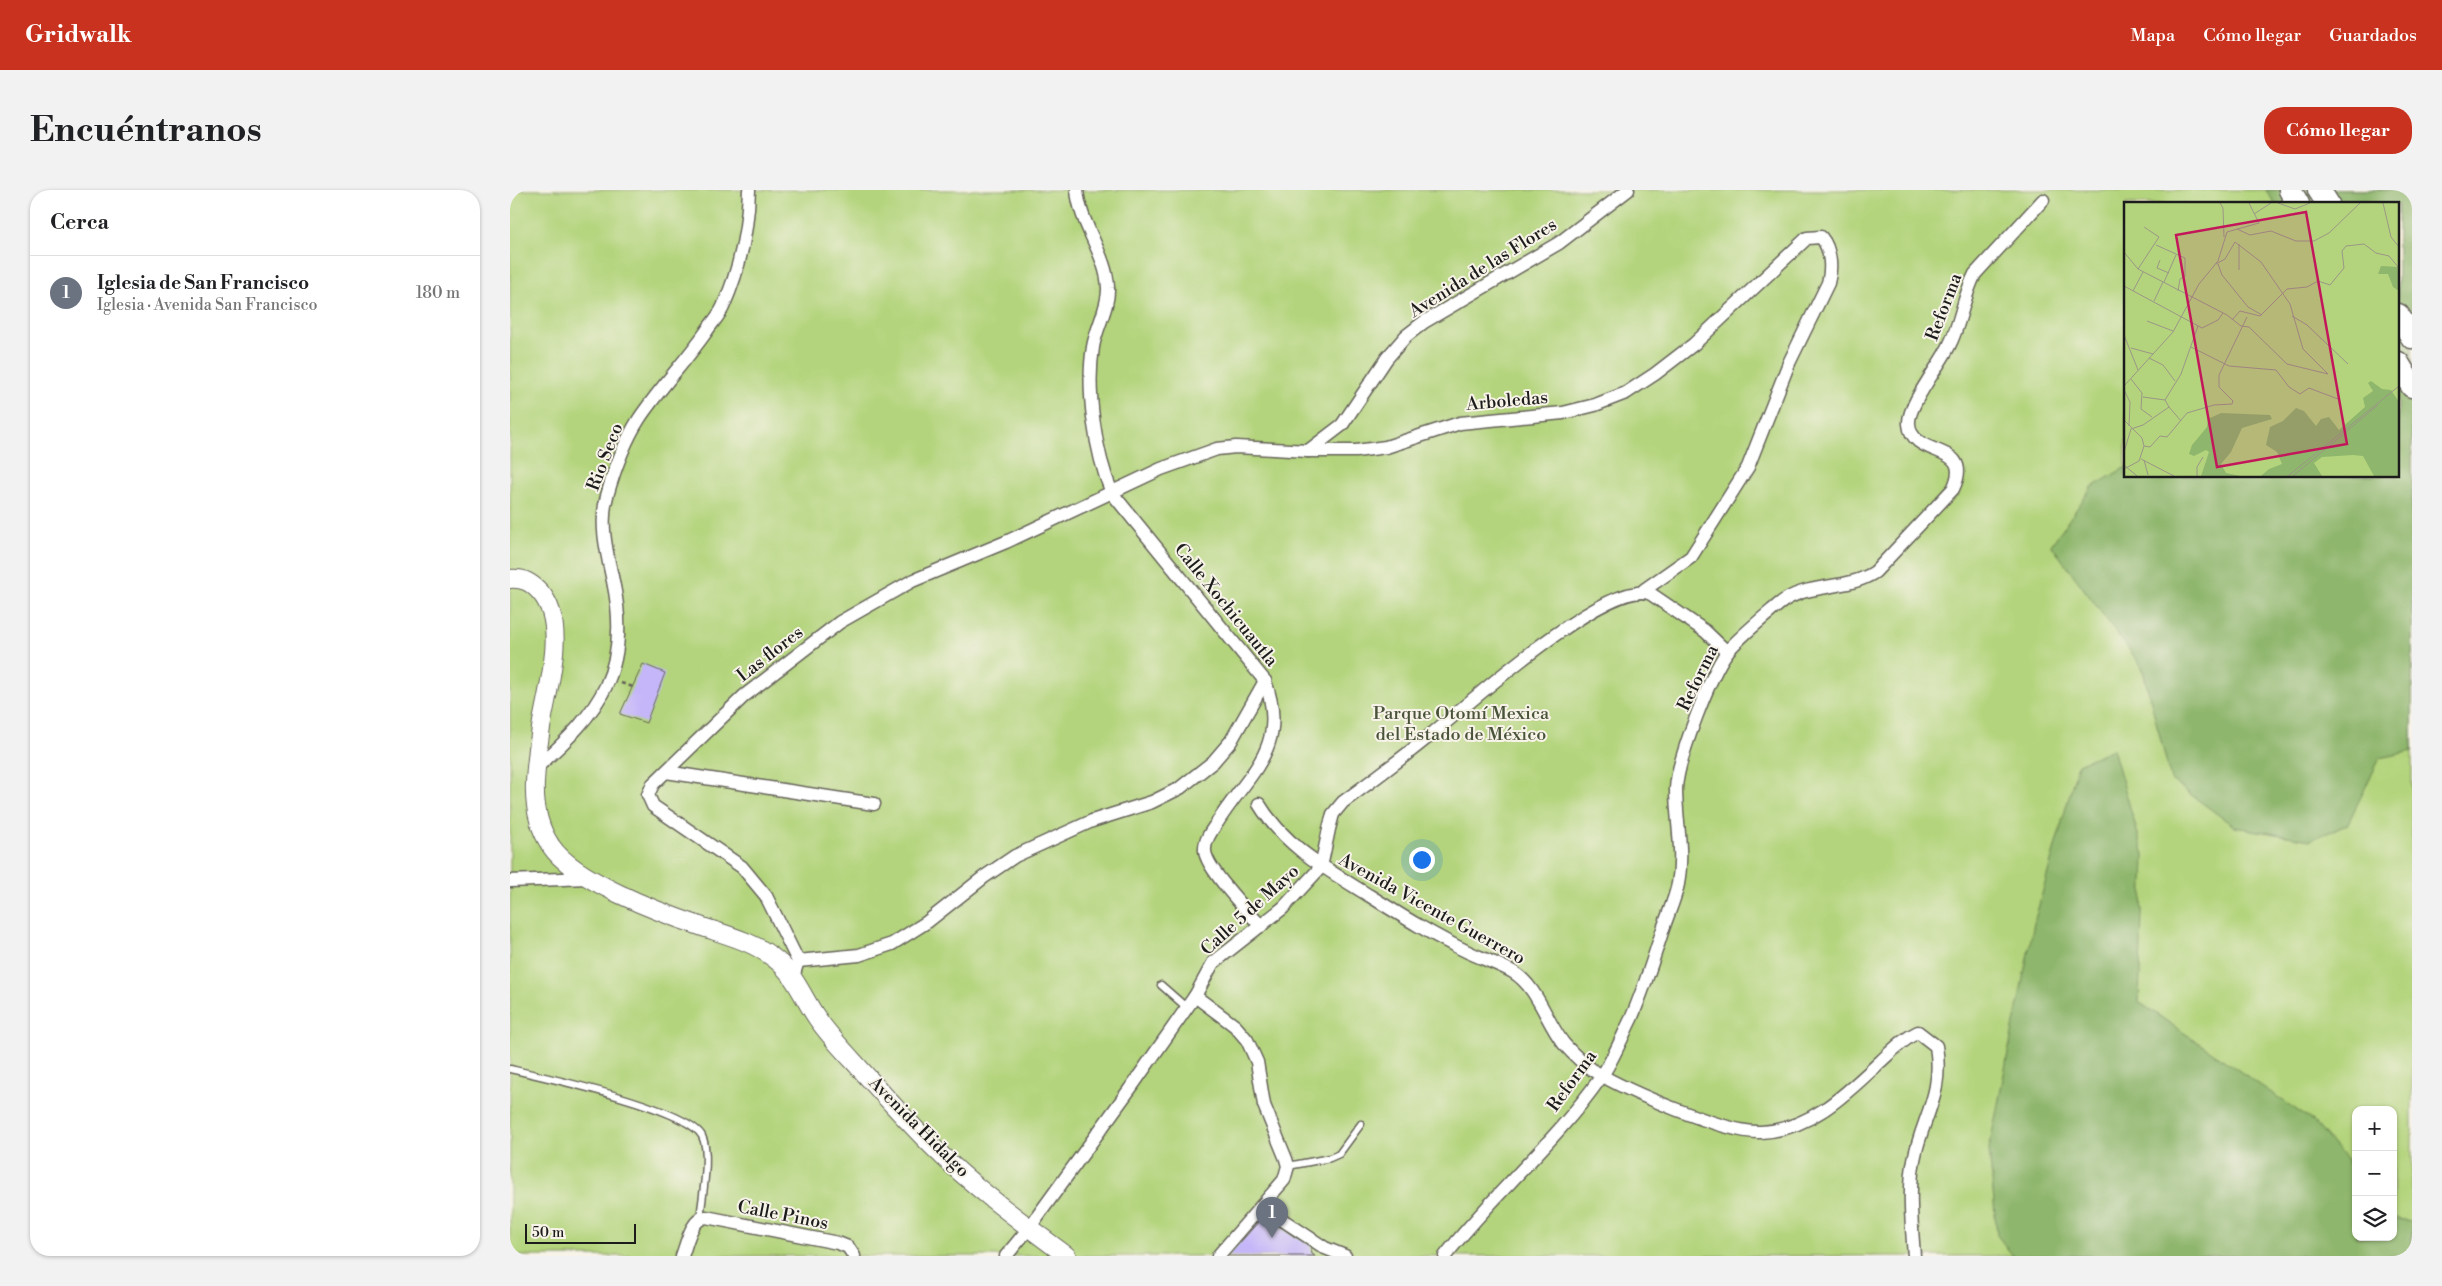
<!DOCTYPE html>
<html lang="es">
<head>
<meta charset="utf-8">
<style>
	:root { --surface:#fff; --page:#f2f2f2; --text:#202124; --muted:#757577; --line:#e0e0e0; --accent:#c8321e }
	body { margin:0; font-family:"Libre Bodoni",serif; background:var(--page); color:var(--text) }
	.controls { position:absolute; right:15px; bottom:15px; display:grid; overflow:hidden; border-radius:10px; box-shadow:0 1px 4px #0004 }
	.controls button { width:45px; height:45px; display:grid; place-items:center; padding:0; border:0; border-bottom:1px solid var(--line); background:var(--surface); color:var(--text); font:25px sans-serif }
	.scale { position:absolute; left:15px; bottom:12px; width:111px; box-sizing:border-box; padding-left:5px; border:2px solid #1c1c1c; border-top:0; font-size:14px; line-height:18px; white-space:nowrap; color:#1c1c1c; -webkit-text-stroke:4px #f7f3e8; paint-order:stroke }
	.you { position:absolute; left:911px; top:669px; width:18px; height:18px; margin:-12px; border:4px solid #fff; border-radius:50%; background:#1a73e8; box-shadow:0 0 0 8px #1a73e833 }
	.badge { display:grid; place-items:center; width:32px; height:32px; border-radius:50%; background:var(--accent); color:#fff; font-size:16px; font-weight:700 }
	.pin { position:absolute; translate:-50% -41px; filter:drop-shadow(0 1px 2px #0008) }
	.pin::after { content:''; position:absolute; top:26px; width:18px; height:15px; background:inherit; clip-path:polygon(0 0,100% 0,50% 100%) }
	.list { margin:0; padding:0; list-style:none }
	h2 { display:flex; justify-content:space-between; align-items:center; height:65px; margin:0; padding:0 20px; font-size:21px }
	h2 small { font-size:16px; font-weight:400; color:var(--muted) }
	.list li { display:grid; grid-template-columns:32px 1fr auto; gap:15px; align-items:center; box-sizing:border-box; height:75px; padding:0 20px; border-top:1px solid var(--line) }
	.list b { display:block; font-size:19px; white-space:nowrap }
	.list p { margin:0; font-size:16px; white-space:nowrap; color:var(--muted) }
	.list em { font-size:16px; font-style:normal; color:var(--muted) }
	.icon { flex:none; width:28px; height:28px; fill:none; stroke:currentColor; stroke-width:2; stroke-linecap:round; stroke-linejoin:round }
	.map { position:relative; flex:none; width:1902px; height:1066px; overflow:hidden; border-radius:20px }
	header { display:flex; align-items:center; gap:30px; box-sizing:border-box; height:70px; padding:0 25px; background:var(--accent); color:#fff }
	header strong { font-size:24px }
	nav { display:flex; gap:28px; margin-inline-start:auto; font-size:18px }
	.intro { display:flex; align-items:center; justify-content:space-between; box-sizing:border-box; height:120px; padding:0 30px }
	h1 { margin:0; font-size:35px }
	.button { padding:12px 22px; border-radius:20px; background:var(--accent); color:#fff; font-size:18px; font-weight:700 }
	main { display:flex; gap:30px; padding:0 30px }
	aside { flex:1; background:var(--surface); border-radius:20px; box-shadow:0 1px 4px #0004 }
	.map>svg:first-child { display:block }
	.green { fill:#b3d47c; stroke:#68784c; fill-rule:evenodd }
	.forest { fill:#8eb66c; stroke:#556944 }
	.building { fill:#c5b6f9 }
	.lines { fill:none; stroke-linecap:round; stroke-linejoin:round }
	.lane-casing { stroke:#66635a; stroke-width:9 }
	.street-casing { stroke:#66635a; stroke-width:15 }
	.secondary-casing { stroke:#66635a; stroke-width:20 }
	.highway-casing { stroke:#66635a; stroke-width:25 }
	.path { stroke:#66635a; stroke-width:2.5; stroke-dasharray:4 4; stroke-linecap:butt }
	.lane { stroke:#fff; stroke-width:6 }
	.street { stroke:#fff; stroke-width:12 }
	.secondary { stroke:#fff; stroke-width:18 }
	.highway { stroke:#fff; stroke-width:22 }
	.labels { text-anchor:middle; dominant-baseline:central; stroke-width:4; stroke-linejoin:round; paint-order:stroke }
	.street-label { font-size:18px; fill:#1c1c1c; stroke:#f7f3e8 }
	.park-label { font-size:18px; fill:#495339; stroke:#f7f3e8 }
	.inset-road { fill:none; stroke:#9b9687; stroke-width:1 }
	.view { fill:#c2185b; fill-opacity:0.15; stroke:#c2185b; stroke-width:2.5 }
	.inset-edge { fill:none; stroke:#1c1c1c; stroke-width:2.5 }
</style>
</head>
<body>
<header>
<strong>Gridwalk</strong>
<nav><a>Mapa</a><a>Cómo llegar</a><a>Guardados</a></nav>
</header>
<div class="intro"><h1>Encuéntranos</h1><a class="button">Cómo llegar</a></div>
<main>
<aside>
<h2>Cerca<small></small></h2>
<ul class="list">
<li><span class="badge" style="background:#6b7280">1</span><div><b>Iglesia de San Francisco</b><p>Iglesia · Avenida San Francisco</p></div><em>180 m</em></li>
</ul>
</aside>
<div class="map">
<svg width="1902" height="1066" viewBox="0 0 1902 1066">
	<rect width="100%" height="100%" fill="#f7f3e8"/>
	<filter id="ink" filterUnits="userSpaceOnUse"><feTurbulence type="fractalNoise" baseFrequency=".02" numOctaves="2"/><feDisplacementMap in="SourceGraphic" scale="10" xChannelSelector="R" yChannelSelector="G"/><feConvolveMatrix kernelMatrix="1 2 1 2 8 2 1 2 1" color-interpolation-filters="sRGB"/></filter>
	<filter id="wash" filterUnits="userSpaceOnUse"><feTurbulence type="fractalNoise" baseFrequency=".0096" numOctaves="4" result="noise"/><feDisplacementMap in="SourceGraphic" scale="20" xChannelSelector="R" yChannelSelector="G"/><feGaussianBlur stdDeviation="1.12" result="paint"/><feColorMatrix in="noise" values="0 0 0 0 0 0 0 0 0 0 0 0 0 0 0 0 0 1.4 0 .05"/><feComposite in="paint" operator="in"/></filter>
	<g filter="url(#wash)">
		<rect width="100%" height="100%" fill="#f0e7ce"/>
		<path class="green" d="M0 0H1902V1066H0ZM1616 14H1888V286H1616ZM1846 920H1883V1047H1846Z"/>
		<g class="forest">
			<path d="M1756 0H1902V561L1870 568 1837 635 1800 650 1725 637 1661 590 1632 477 1541 355 1582 297 1616 277V286H1888V14H1765Z"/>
			<path d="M1603 559 1634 665 1629 812 1804 932 1846 981V1047H1883V1025L1887 1029 1902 1031V1066H1503L1487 1045 1479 959 1524 733 1568 574Z"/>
		</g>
		<g id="blocks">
			<g class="building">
				<path d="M133 474 155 483 136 533 110 524Z"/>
				<path d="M751 1029H760L785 1047 800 1054 802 1064 805 1066H718Z"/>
			</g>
		</g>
	</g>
	<g filter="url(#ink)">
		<use href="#blocks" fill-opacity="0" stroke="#66635a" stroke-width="1"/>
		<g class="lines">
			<defs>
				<g id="lane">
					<path d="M651 795 676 817"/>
					<path d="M0 879C35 887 177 918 192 946 201 964 192 1007 190 1029"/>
					<path d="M778 976 820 968 829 964 851 934"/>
				</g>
				<g id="street">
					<path d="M567 0C570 35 597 65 598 98 599 117 586 138 583 157 576 200 585 263 602 303L755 491C780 558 738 583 707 633 701 641 694 651 695 661 696 678 738 722 751 736"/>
					<path d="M798 261 832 235 877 168 896 146 914 132 1049 53 1118 0"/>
					<path d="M27 577C90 522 122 479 103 391 97 364 89 333 97 306 104 281 115 251 129 229 149 199 175 172 196 142 201 134 209 126 213 117 229 81 238 39 239 0"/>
					<path d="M156 582 364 614"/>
					<path d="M749 614C775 657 818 680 860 706 892 726 924 746 958 762 973 769 989 774 1003 782 1028 797 1036 832 1054 854 1063 864 1073 874 1084 881 1115 900 1216 944 1251 942 1300 940 1337 903 1370 872 1382 861 1393 849 1408 842L1426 856C1434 905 1412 927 1404 970 1398 998 1402 1038 1404 1066"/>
					<path d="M0 691 78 688"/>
					<path d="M288 771 349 765 382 754 417 732 474 687 505 666 582 631 642 612 670 598 703 572 721 551 755 491"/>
					<path d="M283 787 288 771 256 706 232 677 143 616 138 605 143 594 234 506 330 432 402 391 496 352 651 279 707 259 726 257 798 261H846L876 257 950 233 1053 223 1085 215 1116 203 1145 184 1184 154 1297 48 1311 47C1321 59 1322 79 1318 93L1279 173 1238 277 1181 367 1134 400"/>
					<path d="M685 806 725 836 737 850 747 872 754 915 776 969 778 976 774 990 708 1066"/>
					<path d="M753 1017 815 1058 835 1066"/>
					<path d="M172 1066C177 1053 181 1029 196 1027L328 1053 338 1057 344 1066"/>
					<path d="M496 1066 519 1038 622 896 685 806 703 773 773 718 811 677 819 639 823 624 833 612C863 590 894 567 923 543 957 515 1100 386 1141 404L1195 441 1217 462"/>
					<path d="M935 1066C984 1003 1046 952 1091 887 1103 870 1112 847 1121 829 1134 799 1143 770 1153 739 1158 724 1165 709 1168 694 1174 662 1166 631 1166 599 1167 571 1200 485 1217 462 1228 448 1254 427 1268 415 1296 391 1335 402 1365 382L1443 299C1466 251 1402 270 1399 234 1397 216 1430 175 1439 156 1451 133 1453 107 1465 84L1533 10"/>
				</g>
				<path id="secondary" d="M0 389C13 388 21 392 30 402 59 434 37 499 31 538 28 556 26 574 25 592 24 615 28 637 41 656 63 690 151 723 190 736 216 745 243 751 265 769 285 784 293 808 307 828 318 844 332 859 345 873 370 901 395 929 421 955 462 996 511 1032 557 1066"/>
				<g id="highway">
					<path d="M1780 0 1788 14"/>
					<path d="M1809 0 1818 14"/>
					<path d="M1888 125 1902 147"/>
					<path d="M1888 173 1902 196"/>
				</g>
			</defs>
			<use href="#lane" class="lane-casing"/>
			<use href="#street" class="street-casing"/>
			<use href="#secondary" class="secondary-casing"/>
			<use href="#highway" class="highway-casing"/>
			<path class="path" d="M111 493 123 497"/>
			<use href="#lane" class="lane"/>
			<use href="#street" class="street"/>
			<use href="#secondary" class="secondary"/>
			<use href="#highway" class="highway"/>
		</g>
	</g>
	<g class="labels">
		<g class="street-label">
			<text transform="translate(973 78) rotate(-32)">Avenida de las Flores</text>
			<text transform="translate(1434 117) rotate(-69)">Reforma</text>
			<text transform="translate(997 211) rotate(-5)">Arboledas</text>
			<text transform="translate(95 267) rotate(-69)">Rio Seco</text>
			<text transform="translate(716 415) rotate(51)">Calle Xochicuautla</text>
			<text transform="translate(260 464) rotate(-38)">Las flores</text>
			<text transform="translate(1188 488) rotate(-64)">Reforma</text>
			<text transform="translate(922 719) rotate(29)">Avenida Vicente Guerrero</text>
			<text transform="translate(740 720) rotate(-42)">Calle 5 de Mayo</text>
			<text transform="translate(1062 891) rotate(-54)">Reforma</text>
			<text transform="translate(409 937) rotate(45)">Avenida Hidalgo</text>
			<text transform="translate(273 1025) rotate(11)">Calle Pinos</text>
		</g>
		<g class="park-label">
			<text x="951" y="523">Parque Otomí Mexica<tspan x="951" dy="21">del Estado de México</tspan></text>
		</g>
	</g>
	<g transform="translate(1614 12)">
		<rect width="275" height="275" fill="#f0e7ce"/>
		<path d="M0 1H275V274H0Z" fill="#b3d47c"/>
		<path d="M257 64 275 65V89L269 85 264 72H254ZM247 179 258 187 267 188 275 200V274H250L239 254 229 253 198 255 190 261 198 274H137L145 267 158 262 153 250 142 243 146 225 159 219 172 206 180 209 192 224 197 217 205 215 215 228 241 205 239 196 249 189 244 181ZM97 211 146 213 148 217 118 226 107 250 97 262 102 271 116 274H77L85 250 82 248 70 254 65 252 68 243 83 225 84 217Z" fill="#8eb66c"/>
		<path class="inset-road" d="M96 1 99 6 100 35M154 1 171 7 186 1M259 1 267 35 275 45M130 12 147 1M113 27 126 33 147 29 172 39H190L205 31 236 1M115 42V68M32 43 61 56V74L56 77 54 89M0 50 14 67 103 113 117 124 125 125 163 162 204 172 179 147 166 102 137 60 111 40 101 57 92 62M36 58 33 66 45 71M94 62 98 73 124 105 138 113M14 67 35 35 20 25M40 80 52 53M0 84 78 126 94 118 99 111M9 89 19 70M30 99 39 80M168 114 183 123 224 162M108 118 116 109 136 114 163 87 183 85 194 79 206 83 220 66 218 49 222 44 240 42 252 51 265 54 275 66M23 119 49 129M0 133 14 168M67 145 105 164 152 168 165 185 176 192 185 186 214 197M7 146 29 152M25 156 39 163 51 179M7 177 18 191 17 207 28 215M0 184 49 130 75 82 94 59 103 30 135 21 125 1M0 188 6 200 5 224M19 195 41 198M41 198 57 172 74 124M45 205 57 219M0 218 18 236 20 244 15 259 0 267M7 227 19 223 45 205 41 198M20 244 26 245 36 234 43 235 63 211 90 203 108 202 109 199 95 185V173L123 115M0 250 7 227M17 257 50 274M20 258 24 273M0 263 13 274M73 274V265L79 255M164 274 275 184M169 274 254 203"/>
		<path class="view" d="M182 10 223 242 93 265 52 33Z"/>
		<rect width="275" height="275" class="inset-edge"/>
	</g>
</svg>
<div class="controls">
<button>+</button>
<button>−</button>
<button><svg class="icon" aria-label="layers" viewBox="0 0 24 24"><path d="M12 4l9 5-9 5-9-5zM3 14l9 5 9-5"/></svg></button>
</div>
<div class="scale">50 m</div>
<div class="you"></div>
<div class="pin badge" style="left:762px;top:1048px;background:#6b7280">1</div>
</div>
</main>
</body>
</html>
